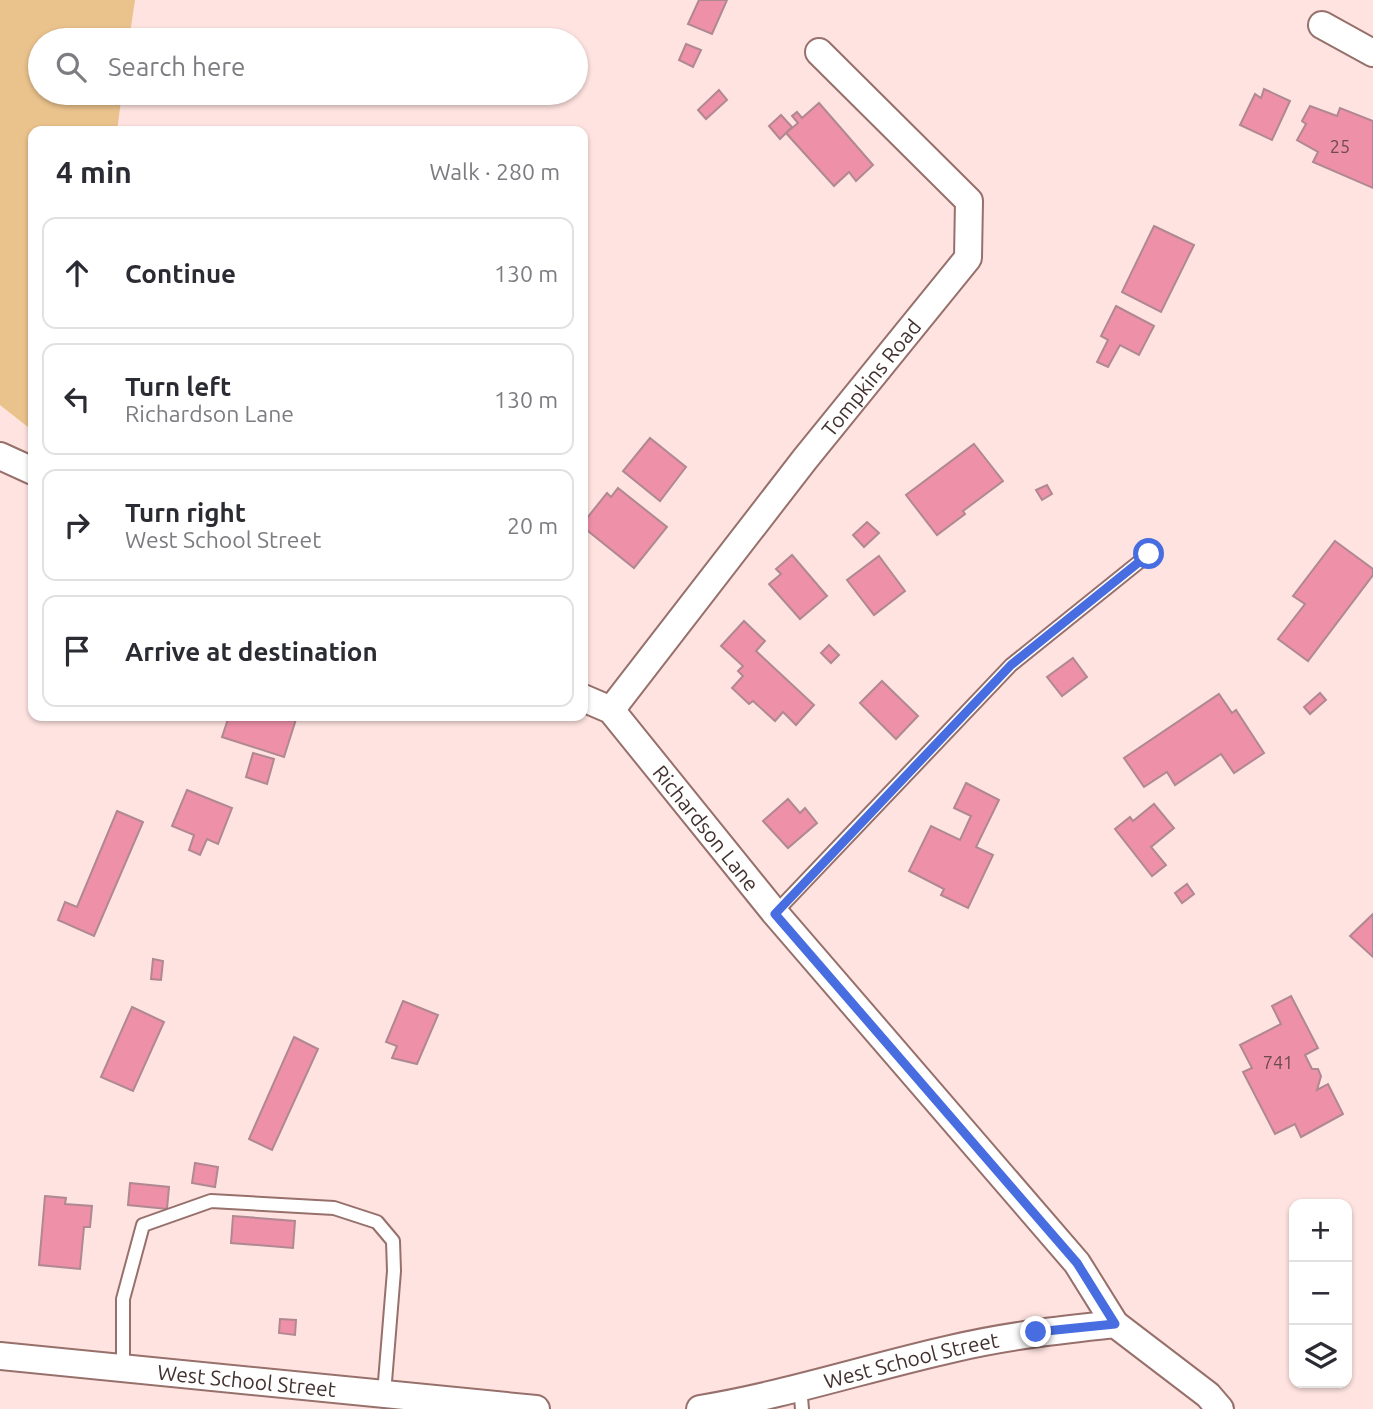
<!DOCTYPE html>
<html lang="en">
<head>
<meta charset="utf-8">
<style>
	:root { --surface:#fff; --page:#f2f2f3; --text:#2b2b33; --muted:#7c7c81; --line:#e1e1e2 }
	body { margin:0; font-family:Ubuntu,sans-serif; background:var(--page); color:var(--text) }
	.controls { position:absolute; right:21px; bottom:21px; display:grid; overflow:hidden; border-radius:14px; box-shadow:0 2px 5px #0004 }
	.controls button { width:63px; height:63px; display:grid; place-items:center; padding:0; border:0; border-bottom:2px solid var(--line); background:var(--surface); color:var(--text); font:35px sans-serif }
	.stop { position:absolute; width:21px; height:21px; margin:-16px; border:5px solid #486de0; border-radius:50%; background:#fff }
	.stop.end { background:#486de0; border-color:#fff; box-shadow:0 2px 7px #0008 }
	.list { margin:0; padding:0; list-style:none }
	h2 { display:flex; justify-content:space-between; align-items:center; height:91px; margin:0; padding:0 28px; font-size:30px }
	h2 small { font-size:23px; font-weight:400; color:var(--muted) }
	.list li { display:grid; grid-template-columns:46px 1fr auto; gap:21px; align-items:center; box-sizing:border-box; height:112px; margin:0 14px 14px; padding:0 14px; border:2px solid var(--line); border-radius:14px }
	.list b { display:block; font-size:26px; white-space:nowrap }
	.list p { margin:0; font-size:23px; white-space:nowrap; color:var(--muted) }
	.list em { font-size:23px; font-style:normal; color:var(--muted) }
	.icon { flex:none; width:38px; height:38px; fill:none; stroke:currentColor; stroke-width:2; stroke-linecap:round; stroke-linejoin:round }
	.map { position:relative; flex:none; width:1373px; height:1409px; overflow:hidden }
	.search { position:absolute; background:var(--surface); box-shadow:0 2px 5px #0004; left:28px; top:28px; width:560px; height:77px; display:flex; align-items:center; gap:18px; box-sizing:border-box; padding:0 24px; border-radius:38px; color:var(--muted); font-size:26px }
	.panel { position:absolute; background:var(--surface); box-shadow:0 2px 5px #0004; left:28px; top:126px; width:560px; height:595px; border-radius:14px }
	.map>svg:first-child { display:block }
	.green { fill:#eac28c }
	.building { fill:#ed90a8; stroke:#b08891; stroke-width:2 }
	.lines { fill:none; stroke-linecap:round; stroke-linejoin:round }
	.lane-casing { stroke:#97706b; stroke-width:16 }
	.street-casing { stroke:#97706b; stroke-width:30 }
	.lane { stroke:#fff; stroke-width:12 }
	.street { stroke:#fff; stroke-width:26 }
	.route { stroke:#486de0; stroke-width:9 }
	.labels { text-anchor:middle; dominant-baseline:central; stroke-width:7; stroke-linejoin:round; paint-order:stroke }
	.number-label { font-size:18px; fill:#6d4a4d }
	.street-label { font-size:21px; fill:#42322f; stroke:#fff }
</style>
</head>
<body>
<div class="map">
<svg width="1373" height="1409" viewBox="0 0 1373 1409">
	<rect width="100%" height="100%" fill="#fee3e0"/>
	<path class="green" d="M0 0H135L129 40H40V93H122L117 131H33V431L0 405Z"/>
	<g class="building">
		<path d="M699 0H727L712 34 688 24Z"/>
		<path d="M686 44 701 50 693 67 679 60Z"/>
		<path d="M1264 89 1290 101 1272 140 1240 125 1255 94 1261 98Z"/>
		<path d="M719 90 727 100 706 119 698 110Z"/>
		<path d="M819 103 873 165 856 181 849 172 834 186 786 133 798 123 792 116 797 112 802 118Z"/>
		<path d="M1310 106 1337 116 1340 108 1373 121V188L1313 162 1318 152 1297 140 1306 124 1302 121Z"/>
		<path d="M781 115 792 127 780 139 769 126Z"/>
		<path d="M1154 226 1194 245 1161 312 1122 292Z"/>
		<path d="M1116 306 1154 326 1139 355 1120 345 1108 367 1097 362 1108 340 1101 336Z"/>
		<path d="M650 438 686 467 660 501 623 471Z"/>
		<path d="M974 444 1003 481 963 511 965 514 937 535 906 495Z"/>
		<path d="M1047 485 1052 494 1042 500 1036 490Z"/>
		<path d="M618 488 667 527 634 568 583 527V523L607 493 611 497Z"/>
		<path d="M867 522 879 533 864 547 853 535Z"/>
		<path d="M1335 541 1373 569V575L1308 661 1278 639 1305 604 1293 596Z"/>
		<path d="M792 555 827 596 800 619 769 584 781 574 776 569Z"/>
		<path d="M879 556 905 591 874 615 847 580Z"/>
		<path d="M744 621 765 641 756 651 814 705 796 725 783 712 775 721 753 701 749 704 732 688 743 676 738 671 743 666 721 646Z"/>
		<path d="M829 645 839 655 831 663 821 653Z"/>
		<path d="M1073 658 1087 677 1062 696 1047 677Z"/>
		<path d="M882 681 918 716 896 739 860 703Z"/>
		<path d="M1320 693 1326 700 1310 714 1304 707Z"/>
		<path d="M1219 694 1232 713 1236 710 1264 753 1234 773 1221 754 1175 785 1167 772 1144 787 1124 758Z"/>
		<path d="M229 716H297L284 757 222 737Z"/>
		<path d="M253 753 274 759 267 784 246 777Z"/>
		<path d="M966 783 999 800 976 847 993 855 968 908 941 895 944 889 909 871 931 826 960 840 971 816 954 808Z"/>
		<path d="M187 790 232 808 218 844 207 839 200 855 189 850 194 835 172 826Z"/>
		<path d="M788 799 800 813 805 808 817 823 788 848 763 821Z"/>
		<path d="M1154 804 1174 828 1151 847 1166 865 1152 876 1115 829 1130 817 1133 821Z"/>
		<path d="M117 811 143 822 94 936 58 920 65 902 77 907Z"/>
		<path d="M1187 884 1194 894 1182 903 1175 893Z"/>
		<path d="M1373 914V957L1350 936Z"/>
		<path d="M153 959 163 961 161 980 151 979Z"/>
		<path d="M1291 996 1318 1048 1305 1055 1312 1069H1318L1321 1076 1317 1090 1328 1084 1343 1114 1301 1137 1295 1124 1275 1134 1243 1072 1252 1068 1240 1045 1281 1024 1272 1006Z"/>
		<path d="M403 1001 438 1015 417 1064 392 1058 397 1046 386 1042Z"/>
		<path d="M132 1007 164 1022 133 1091 101 1077Z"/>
		<path d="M294 1037 318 1049 272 1150 249 1139Z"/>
		<path d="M195 1163 218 1167 215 1187 192 1183Z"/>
		<path d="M130 1183 169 1187 167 1209 128 1205Z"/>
		<path d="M45 1196 66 1198 65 1204 92 1206 90 1227H84L80 1269 39 1265Z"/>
		<path d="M233 1216 295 1221 293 1248 231 1243Z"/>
		<path d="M280 1319 296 1320 295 1335 279 1333Z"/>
	</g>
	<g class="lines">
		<defs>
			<g id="lane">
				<path d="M775 913 1011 665 1149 554"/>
				<path d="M123 1368V1299L143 1225 211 1201 334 1208 377 1222 393 1241 394 1271 384 1394"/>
				<path d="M800 1387 802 1409"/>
			</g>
			<g id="street">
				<path d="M1322 25 1373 53"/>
				<path d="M0 456 33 471"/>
				<path id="s1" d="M583 698 611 710 775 913 1077 1263 1115 1324"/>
				<path id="s2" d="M611 710 805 459 968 258 969 201 819 52"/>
				<path id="s3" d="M0 1356 536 1409"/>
				<path id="s4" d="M700 1409C785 1395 867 1368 951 1349 1005 1336 1060 1330 1115 1324L1208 1395 1220 1409"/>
			</g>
		</defs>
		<use href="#lane" class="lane-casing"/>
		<use href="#street" class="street-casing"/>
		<use href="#lane" class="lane"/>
		<use href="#street" class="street"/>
	</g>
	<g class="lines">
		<path class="route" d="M1036 1332 1115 1324 1077 1263 775 914 1011 665 1149 554"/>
	</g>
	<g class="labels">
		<g class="number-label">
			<text x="1340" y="146">25</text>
			<text x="1278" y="1062">741</text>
		</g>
		<g class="street-label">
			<text stroke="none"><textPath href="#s2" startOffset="422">Tompkins Road</textPath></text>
			<text stroke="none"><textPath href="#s1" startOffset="182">Richardson Lane</textPath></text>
			<text stroke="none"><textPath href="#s4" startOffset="217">West School Street</textPath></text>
			<text stroke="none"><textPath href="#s3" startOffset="248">West School Street</textPath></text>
		</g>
	</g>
</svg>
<div class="controls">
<button>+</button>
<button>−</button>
<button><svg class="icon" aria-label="layers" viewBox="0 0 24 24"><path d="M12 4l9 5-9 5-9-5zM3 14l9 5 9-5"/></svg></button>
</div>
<div class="stop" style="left:1149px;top:554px"></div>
<div class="stop end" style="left:1036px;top:1332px"></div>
<div class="search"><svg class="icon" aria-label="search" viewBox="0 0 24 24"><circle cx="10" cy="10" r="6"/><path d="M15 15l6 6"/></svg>Search here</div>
<section class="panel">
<h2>4 min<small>Walk · 280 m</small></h2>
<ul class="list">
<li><svg class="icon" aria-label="ahead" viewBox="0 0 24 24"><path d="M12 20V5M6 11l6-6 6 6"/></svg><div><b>Continue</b></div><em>130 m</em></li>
<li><svg class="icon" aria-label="left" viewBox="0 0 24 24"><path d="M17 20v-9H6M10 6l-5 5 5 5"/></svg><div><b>Turn left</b><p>Richardson Lane</p></div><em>130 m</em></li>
<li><svg class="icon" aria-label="right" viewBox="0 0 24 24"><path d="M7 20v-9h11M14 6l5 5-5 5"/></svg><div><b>Turn right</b><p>West School Street</p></div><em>20 m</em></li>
<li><svg class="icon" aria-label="arrive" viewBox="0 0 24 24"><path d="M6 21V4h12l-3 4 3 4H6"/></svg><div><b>Arrive at destination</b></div></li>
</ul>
</section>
</div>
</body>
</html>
